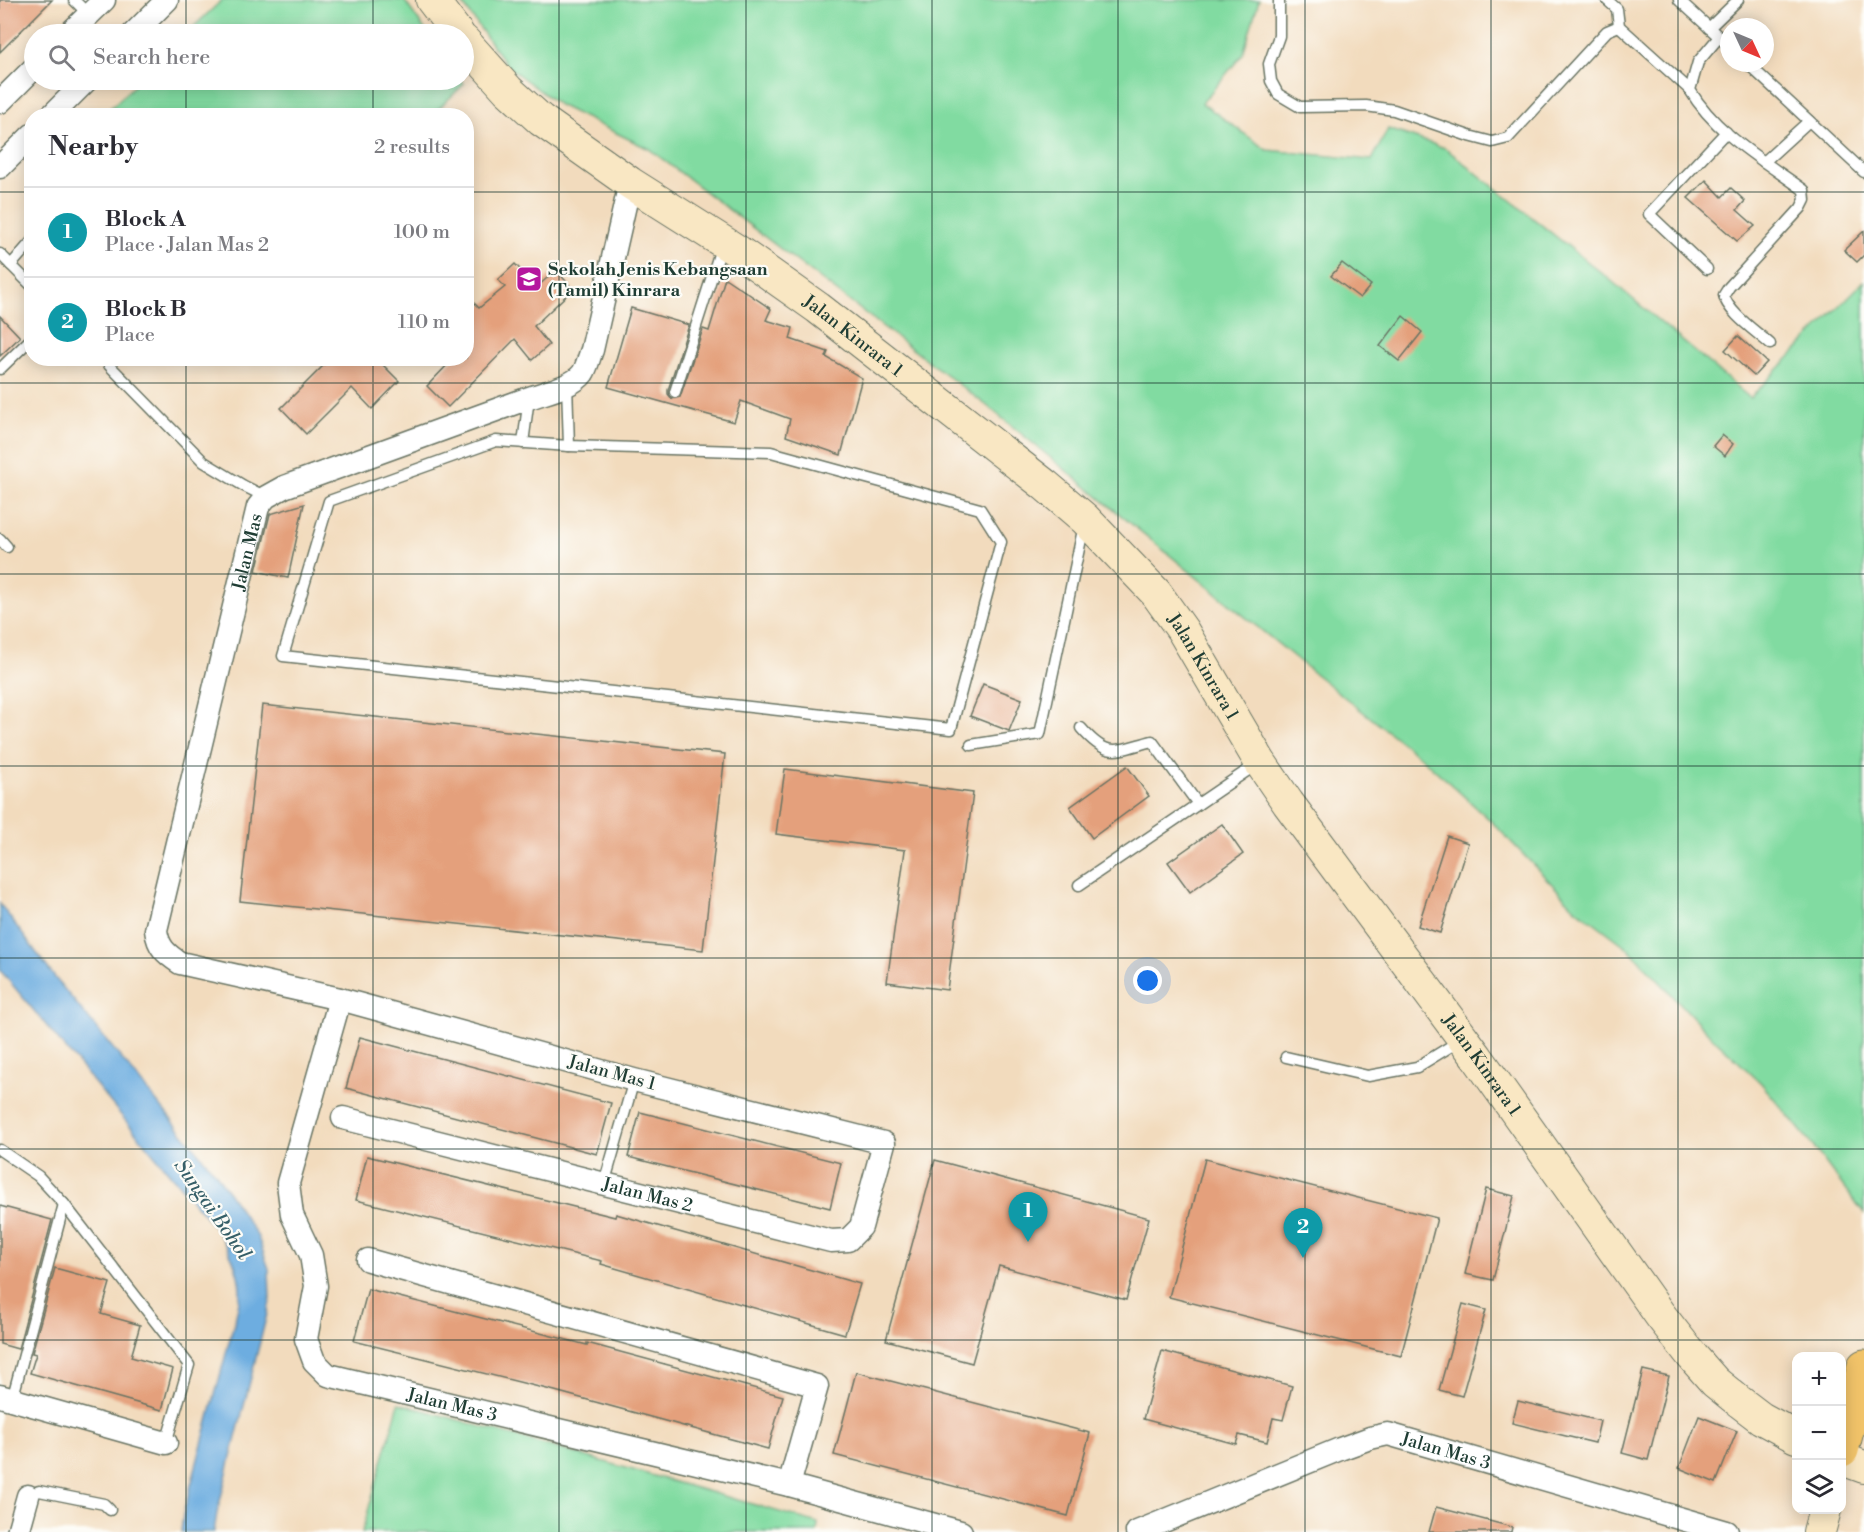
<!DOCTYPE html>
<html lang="en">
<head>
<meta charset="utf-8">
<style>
	:root { --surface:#fff; --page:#f7f7f7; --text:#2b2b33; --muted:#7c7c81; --line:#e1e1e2; --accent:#db2777 }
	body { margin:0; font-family:"Libre Bodoni",serif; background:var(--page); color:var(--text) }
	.controls { position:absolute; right:18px; bottom:18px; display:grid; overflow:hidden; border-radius:12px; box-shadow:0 3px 15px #0003 }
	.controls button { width:54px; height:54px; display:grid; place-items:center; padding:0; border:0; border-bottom:2px solid var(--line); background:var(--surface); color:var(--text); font:30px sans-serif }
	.compass { position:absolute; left:1720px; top:18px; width:54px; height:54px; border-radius:50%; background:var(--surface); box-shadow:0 3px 15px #0003; rotate:134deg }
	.you { position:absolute; left:1148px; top:981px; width:21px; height:21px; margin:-15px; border:4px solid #fff; border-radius:50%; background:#1a73e8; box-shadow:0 0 0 9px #1a73e833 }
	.badge { display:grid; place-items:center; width:39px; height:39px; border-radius:50%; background:var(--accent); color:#fff; font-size:20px; font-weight:700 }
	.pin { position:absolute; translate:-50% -50px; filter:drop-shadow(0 2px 3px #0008) }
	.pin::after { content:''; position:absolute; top:32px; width:21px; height:18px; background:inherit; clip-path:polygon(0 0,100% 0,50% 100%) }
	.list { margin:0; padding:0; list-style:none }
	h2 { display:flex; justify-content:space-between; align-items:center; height:78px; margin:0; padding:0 24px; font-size:26px }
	h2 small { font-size:20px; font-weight:400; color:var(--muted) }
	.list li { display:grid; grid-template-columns:39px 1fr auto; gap:18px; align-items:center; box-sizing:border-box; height:90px; padding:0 24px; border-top:2px solid var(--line) }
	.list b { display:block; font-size:22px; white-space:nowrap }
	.list p { margin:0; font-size:20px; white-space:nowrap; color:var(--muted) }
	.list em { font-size:20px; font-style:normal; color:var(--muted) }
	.icon { flex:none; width:33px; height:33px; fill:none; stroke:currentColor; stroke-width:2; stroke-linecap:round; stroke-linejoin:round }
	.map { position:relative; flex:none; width:1864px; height:1532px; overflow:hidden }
	.search { position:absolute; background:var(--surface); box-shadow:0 3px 15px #0003; left:24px; top:24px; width:450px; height:66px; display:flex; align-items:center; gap:15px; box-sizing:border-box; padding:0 21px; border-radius:33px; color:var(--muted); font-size:22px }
	.panel { position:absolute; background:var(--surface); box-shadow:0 3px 15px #0003; left:24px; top:108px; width:450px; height:258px; border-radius:24px }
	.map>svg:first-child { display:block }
	.green { fill:#81dba1; stroke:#508c6a; stroke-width:1.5 }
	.water { fill:#6dade0; stroke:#46758a; stroke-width:1.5 }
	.building { fill:#e4a07c }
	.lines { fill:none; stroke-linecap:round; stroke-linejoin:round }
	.lane-casing { stroke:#697464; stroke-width:13 }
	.street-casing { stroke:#697464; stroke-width:25 }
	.secondary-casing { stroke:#697464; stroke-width:34 }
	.primary-casing { stroke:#697464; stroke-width:35 }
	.lane { stroke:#fff; stroke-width:10 }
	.street { stroke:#fff; stroke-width:22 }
	.secondary { stroke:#f9e7c3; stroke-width:32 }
	.primary { stroke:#f1c369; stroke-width:33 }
	.grid { fill:none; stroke:#1f3d34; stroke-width:1.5; stroke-opacity:0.55 }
	.labels { text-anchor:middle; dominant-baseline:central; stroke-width:4.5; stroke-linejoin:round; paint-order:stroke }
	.poi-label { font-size:18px; font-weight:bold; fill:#1f3d34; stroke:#fdfcf7; text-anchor:start }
	.street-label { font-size:18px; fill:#1f3d34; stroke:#fdfcf7 }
	.water-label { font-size:20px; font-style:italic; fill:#365f68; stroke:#fdfcf7 }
</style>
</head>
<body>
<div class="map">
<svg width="1864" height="1532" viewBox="0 0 1864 1532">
	<rect width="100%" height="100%" fill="#fdfcf7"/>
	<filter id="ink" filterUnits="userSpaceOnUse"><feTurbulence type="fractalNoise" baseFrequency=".0167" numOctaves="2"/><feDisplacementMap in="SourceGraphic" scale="12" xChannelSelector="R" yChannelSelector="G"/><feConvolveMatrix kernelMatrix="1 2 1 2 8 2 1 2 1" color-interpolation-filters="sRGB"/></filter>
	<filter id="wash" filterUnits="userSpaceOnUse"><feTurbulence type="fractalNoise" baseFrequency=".008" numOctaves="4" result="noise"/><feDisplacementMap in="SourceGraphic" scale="24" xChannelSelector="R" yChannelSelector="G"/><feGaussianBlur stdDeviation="1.35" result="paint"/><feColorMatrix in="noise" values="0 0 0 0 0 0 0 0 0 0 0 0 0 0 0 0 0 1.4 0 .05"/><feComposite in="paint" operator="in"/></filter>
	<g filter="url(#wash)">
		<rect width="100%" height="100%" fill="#f2dbbd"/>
		<g class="green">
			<path d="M222 0H404L428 34H186Z"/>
			<path d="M460 0H1259L1243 54 1202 103 1267 150 1372 160 1388 129 1445 148 1608 278 1750 398 1864 281V1214L1806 1137 1761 1083 1708 1033 1628 948 1575 908 1491 821 1423 759 1315 674 986 405 649 149 559 105 507 66Z"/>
			<path d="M140 80H461L464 84 432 115H103Z"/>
			<path d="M399 1403 818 1523 817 1532H362Z"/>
		</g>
		<path class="water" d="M0 904 56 979 217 1175 258 1237 269 1269 270 1302 217 1513 214 1532H181L183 1515 236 1316C237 1309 240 1300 240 1292 240 1269 228 1248 216 1229L0 970Z"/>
		<g id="blocks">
			<g class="building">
				<path d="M0 0H52L0 52Z"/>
				<path d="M1706 180 1722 197 1731 188 1745 201 1737 210 1755 226 1737 241 1688 198Z"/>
				<path d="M1864 231V255L1857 262 1844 250Z"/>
				<path d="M1342 263 1371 285 1360 298 1331 276Z"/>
				<path d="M515 264 537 287 556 270 573 289 534 326 549 345 532 360 515 339 448 407 427 386 454 358H466V295L479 308 505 287 498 280Z"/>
				<path d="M725 278 771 309 766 320 793 328 790 339 828 352 826 357 862 378 841 455 786 436 790 419 741 401 734 422 608 387 631 308 689 325 668 390V394L672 399 680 397 703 329 709 331Z"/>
				<path d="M0 316 20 337 0 356Z"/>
				<path d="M1403 316 1422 332 1399 361 1380 346Z"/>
				<path d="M1738 336 1767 362 1754 376 1725 350Z"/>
				<path d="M331 358H376L399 381 372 409 352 388 306 434 281 408Z"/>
				<path d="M1722 435 1733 444 1725 456 1713 446Z"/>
				<path d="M304 504 288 578 256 571 270 514Z"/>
				<path d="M983 684 1022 699 1009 731 970 716Z"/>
				<path d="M262 705 725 754 703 950 240 901Z"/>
				<path d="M1127 766 1149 796 1092 838 1070 807Z"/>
				<path d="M785 769 973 793 947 990 887 982 905 850 776 834Z"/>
				<path d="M1222 824 1243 854 1190 892 1168 862Z"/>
				<path d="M1447 836 1468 843 1440 933 1418 926Z"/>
				<path d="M360 1037 611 1103 597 1154 346 1088Z"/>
				<path d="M640 1112 841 1163 830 1208 628 1157Z"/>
				<path d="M367 1156 615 1217 616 1214 860 1284 845 1334 601 1264 602 1261 356 1200Z"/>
				<path d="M1205 1159 1437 1218 1401 1356 1169 1297Z"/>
				<path d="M935 1160 1149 1218 1126 1300 999 1266 972 1363 886 1340Z"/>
				<path d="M1486 1189 1514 1196 1493 1280 1465 1274Z"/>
				<path d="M0 1206 52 1220 18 1349 0 1344Z"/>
				<path d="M55 1268 110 1283 101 1314 140 1325 131 1357 173 1369 162 1410 30 1373 36 1354 32 1353Z"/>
				<path d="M368 1289 587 1345V1343L783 1396 768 1449 555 1391 354 1341Z"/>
				<path d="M1463 1304 1486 1310 1462 1396 1439 1390Z"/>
				<path d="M1162 1351 1292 1386 1283 1420 1273 1418 1267 1442 1239 1435 1236 1444 1143 1419Z"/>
				<path d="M1643 1370 1669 1376 1648 1460 1622 1453Z"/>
				<path d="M856 1372 1090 1433 1068 1516 834 1455Z"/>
				<path d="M1518 1401 1600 1421 1595 1443 1512 1423Z"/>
				<path d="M1699 1416 1737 1431 1716 1483 1679 1468Z"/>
				<path d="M1436 1507 1512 1527 1511 1532H1429Z"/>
			</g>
		</g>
	</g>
	<g filter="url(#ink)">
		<use href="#blocks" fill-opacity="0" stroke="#697464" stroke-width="1.5"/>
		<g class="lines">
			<defs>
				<g id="lane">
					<path d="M74 0 89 15"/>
					<path d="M1279 0V36L1269 64 1271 81 1278 94 1300 107 1366 106 1394 110 1469 136 1492 142 1508 138 1607 31 1619 26"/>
					<path d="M1607 0 1617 9 1619 26 1690 90"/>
					<path d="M1679 0 1729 46"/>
					<path d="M1709 28 1738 0"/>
					<path d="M1719 37 1698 62 1690 90C1715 133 1764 161 1804 190L1805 200 1801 208 1729 287 1724 295C1727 312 1757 332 1770 344"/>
					<path d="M1747 63 1864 172"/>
					<path d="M1764 162 1809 121"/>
					<path d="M0 254 32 286"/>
					<path d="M11 265 32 241"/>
					<path d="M1707 269 1649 214 1726 132"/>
					<path d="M109 365 204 462 244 486 266 497"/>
					<path d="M0 369 32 338"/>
					<path d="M567 384 569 446"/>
					<path d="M675 392 722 245"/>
					<path d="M496 441 569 446 771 452 980 509 1001 542 951 729 283 656 329 501Z"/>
					<path d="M523 443 529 398"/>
					<path d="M0 539 7 547"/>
					<path d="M1081 728C1108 759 1115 751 1152 741L1198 804"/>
					<path d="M971 745 1040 734 1084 525"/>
					<path d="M1079 885 1257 764"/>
					<path d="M1286 1057 1368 1076 1417 1067 1461 1040"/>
					<path d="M0 1150 38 1176 64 1204 189 1365 166 1443"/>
					<path d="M604 1184 634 1080"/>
					<path d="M12 1400 64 1204"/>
					<path d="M28 1496 39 1491 104 1504 110 1510"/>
				</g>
				<g id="street">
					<path d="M69 34 104 0"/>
					<path d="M133 34 167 0"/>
					<path d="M0 102 34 68"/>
					<path d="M51 116 87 80"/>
					<path d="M0 167 32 135"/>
					<path id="s1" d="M340 999 288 1183 292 1215 311 1255 316 1286 306 1339 314 1361 328 1375 789 1485 961 1532"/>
					<path id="s2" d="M343 1118 831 1241 848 1240 861 1227 884 1143 634 1080 340 999 180 963C166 954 158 947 156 930L258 507 266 497 284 487 529 398C545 392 573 387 583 373 587 367 589 357 592 350L630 183"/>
					<path d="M368 1260 817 1386 789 1485"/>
					<path d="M0 1396 166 1443"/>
					<path d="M18 1532 28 1496"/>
					<path id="s3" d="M1137 1532 1340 1449 1370 1438 1388 1434 1727 1532"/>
				</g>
				<g id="secondary">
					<path d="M432 0 458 34"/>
					<path id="s4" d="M464 41 508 90 541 120 630 183 739 252 818 308 1045 485 1085 519 1156 593 1183 631 1260 762 1288 803 1477 1057 1660 1315 1693 1357 1715 1382 1736 1399 1761 1418 1796 1437"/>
					<path d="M1842 1459 1864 1467"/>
					<path d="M1819 1532 1825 1510"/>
				</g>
				<path id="primary" d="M1842 1450 1864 1366"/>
			</defs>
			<use href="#lane" class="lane-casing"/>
			<use href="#street" class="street-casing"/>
			<use href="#secondary" class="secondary-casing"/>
			<use href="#primary" class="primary-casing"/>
			<use href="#lane" class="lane"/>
			<use href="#street" class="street"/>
			<use href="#secondary" class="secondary"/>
			<use href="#primary" class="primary"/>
		</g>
	</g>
	<path class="grid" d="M186 0V34M373 0V34M559 0V1532M746 0V1532M932 0V1532M1118 0V1532M1305 0V1532M1491 0V1532M1678 0V1532M186 80V116M373 80V116M0 192H32M466 192H1864M186 358V1532M373 358V1532M0 383H1864M0 574H1864M0 766H1864M0 958H1864M0 1149H1864M0 1340H1864"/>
	<defs>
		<symbol id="school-square" viewBox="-11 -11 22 22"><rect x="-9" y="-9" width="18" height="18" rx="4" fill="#b5179e" stroke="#fdfcf7"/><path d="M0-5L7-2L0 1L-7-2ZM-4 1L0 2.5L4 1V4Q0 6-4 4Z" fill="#fff"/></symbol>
	</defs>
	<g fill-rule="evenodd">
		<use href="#school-square" x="514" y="264" width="30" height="30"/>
	</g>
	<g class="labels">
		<g class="poi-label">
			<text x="548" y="269">Sekolah Jenis Kebangsaan<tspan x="548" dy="21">(Tamil) Kinrara</tspan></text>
		</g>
		<g class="street-label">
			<text stroke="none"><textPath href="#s4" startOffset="490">Jalan Kinrara 1</textPath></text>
			<text stroke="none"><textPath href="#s2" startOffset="1784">Jalan Mas</textPath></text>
			<text stroke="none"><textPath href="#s4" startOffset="976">Jalan Kinrara 1</textPath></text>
			<text stroke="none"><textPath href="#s4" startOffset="1462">Jalan Kinrara 1</textPath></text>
			<text transform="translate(612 1073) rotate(15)">Jalan Mas 1</text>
			<text stroke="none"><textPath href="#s2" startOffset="314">Jalan Mas 2</textPath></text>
			<text stroke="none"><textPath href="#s1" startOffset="524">Jalan Mas 3</textPath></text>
			<text stroke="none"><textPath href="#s3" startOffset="330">Jalan Mas 3</textPath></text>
		</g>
		<g class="water-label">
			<text transform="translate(212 1210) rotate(55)">Sungai Bohol</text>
		</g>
	</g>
</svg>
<div class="controls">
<button>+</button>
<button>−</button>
<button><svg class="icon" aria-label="layers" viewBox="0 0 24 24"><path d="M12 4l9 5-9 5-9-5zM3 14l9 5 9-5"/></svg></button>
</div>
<svg class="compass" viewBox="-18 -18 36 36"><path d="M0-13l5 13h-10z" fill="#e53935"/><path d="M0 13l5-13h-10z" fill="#7c7c81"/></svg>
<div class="you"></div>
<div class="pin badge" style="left:1028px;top:1242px;background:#0f9aa8">1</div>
<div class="pin badge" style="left:1303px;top:1258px;background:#0f9aa8">2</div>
<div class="search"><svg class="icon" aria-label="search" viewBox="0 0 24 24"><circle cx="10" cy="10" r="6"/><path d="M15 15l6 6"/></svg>Search here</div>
<section class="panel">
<h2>Nearby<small>2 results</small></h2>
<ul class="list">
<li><span class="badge" style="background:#0f9aa8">1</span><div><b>Block A</b><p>Place · Jalan Mas 2</p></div><em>100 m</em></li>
<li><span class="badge" style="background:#0f9aa8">2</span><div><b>Block B</b><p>Place</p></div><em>110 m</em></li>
</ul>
</section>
</div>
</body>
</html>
